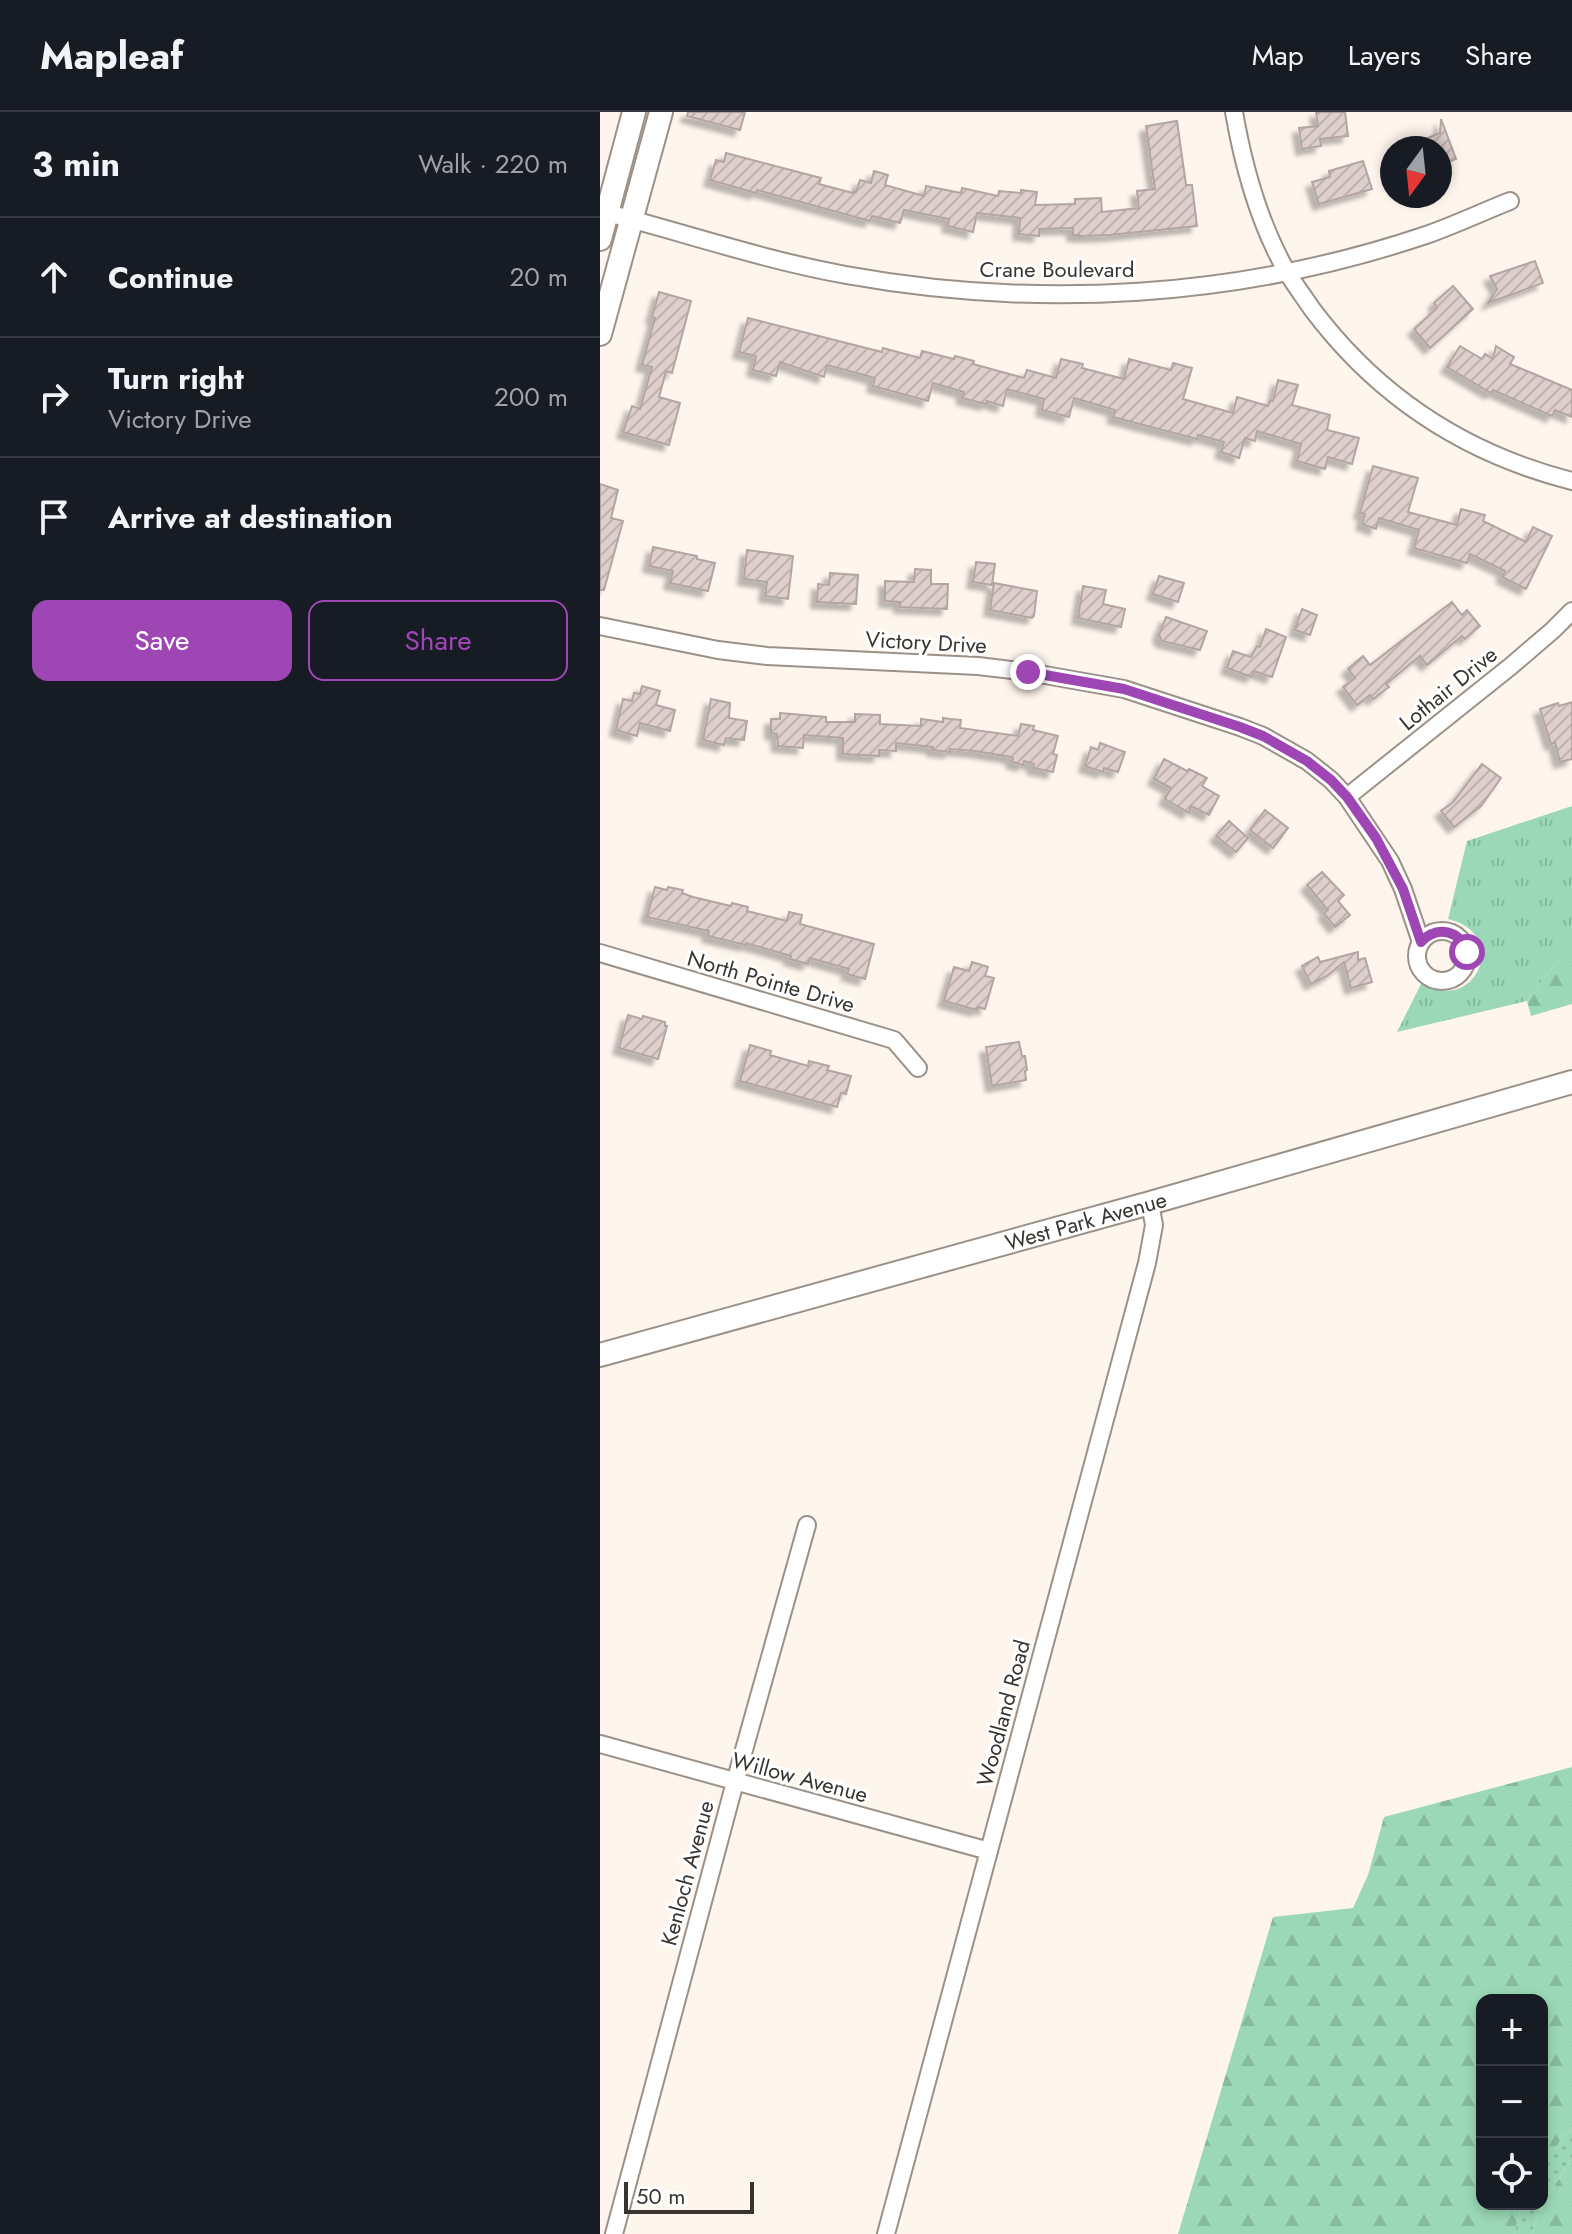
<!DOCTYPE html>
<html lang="en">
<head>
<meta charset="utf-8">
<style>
	:root { --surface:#171b24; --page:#242831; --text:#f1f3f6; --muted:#9ea1a6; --line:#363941; --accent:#9e47b4 }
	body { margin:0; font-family:Jost,sans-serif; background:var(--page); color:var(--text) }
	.controls { position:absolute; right:24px; bottom:24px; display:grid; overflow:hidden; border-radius:16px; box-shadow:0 4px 12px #0003 }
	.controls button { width:72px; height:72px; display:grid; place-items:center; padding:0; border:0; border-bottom:2px solid var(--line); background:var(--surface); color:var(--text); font:40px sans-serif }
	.compass { position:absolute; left:780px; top:24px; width:72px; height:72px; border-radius:50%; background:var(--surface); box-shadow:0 4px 12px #0003; rotate:195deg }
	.scale { position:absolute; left:24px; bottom:20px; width:130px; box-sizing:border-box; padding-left:8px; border:4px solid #383430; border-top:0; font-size:22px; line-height:28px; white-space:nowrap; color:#383430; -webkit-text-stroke:6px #fff; paint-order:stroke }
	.stop { position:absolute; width:24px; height:24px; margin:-18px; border:6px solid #9e47b4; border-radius:50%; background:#fff }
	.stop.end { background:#9e47b4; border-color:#fff; box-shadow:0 2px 8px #0008 }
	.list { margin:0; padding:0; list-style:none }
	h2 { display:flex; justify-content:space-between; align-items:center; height:104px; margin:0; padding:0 32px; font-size:34px }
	h2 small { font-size:26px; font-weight:400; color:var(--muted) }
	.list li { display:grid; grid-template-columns:52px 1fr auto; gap:24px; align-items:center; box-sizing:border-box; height:120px; padding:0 32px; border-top:2px solid var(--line) }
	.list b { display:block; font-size:30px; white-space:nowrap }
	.list p { margin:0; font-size:26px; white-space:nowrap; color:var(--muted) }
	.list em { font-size:26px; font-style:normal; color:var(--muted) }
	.actions { display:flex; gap:16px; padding:24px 32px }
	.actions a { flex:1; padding:18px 0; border:2px solid var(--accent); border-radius:16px; text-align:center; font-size:28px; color:var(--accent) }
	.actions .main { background:var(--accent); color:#fff }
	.icon { flex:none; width:44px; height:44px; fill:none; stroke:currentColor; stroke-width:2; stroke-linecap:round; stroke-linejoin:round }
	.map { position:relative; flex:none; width:972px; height:2122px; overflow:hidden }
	header { display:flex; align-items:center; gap:48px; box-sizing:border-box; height:112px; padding:0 40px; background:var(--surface); border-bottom:2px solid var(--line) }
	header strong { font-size:38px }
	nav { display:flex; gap:44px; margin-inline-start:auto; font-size:28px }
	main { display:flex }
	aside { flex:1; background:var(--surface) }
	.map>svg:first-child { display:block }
	.grass { fill:url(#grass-tufts) }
	.forest { fill:url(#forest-firs) }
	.park { fill:url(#park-dots) }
	.building { fill:url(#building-hatch); stroke:#b4a5a2; stroke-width:2; filter:url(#shadow) }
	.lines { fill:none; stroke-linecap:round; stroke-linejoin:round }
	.street-casing { stroke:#9b9188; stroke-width:20 }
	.secondary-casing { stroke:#9b9188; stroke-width:26 }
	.street { stroke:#fff; stroke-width:16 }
	.secondary { stroke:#fff; stroke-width:22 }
	.route { stroke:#9e47b4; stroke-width:10 }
	.labels { text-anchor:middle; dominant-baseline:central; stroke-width:6; stroke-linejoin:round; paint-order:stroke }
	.street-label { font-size:22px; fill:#383430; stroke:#fff }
</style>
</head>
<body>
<header>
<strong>Mapleaf</strong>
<nav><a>Map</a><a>Layers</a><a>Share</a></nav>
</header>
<main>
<aside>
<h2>3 min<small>Walk · 220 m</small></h2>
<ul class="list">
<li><svg class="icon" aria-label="ahead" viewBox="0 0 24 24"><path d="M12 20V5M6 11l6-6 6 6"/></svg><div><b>Continue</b></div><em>20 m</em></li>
<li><svg class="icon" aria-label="right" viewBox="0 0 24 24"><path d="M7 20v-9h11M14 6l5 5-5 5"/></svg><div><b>Turn right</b><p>Victory Drive</p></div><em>200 m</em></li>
<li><svg class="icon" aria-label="arrive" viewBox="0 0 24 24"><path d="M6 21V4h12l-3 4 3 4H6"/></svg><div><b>Arrive at destination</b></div></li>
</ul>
<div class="actions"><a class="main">Save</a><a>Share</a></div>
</aside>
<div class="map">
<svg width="972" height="2122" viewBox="0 0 972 2122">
	<defs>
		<pattern id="grass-tufts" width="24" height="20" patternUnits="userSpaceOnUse" patternTransform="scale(2)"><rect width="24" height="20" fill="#9bd8b7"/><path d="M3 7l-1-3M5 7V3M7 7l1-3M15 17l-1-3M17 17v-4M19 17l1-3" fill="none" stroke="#86ba9e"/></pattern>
		<pattern id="forest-firs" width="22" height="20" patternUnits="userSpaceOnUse" patternTransform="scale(2)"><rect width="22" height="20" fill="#9bd8b7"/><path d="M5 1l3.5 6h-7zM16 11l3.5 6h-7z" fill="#86ba9e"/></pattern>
		<pattern id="park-dots" width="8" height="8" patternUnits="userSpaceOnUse" patternTransform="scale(2)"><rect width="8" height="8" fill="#9bd8b7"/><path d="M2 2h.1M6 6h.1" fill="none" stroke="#86ba9e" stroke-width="1.8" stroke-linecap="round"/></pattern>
		<pattern id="building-hatch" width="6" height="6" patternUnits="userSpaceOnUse" patternTransform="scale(2)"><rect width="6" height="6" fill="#decfcc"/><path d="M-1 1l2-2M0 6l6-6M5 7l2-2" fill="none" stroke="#bfb2b0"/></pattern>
		<filter id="shadow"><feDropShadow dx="-6" dy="6" stdDeviation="2" flood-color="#0004"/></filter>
	</defs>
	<rect width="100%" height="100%" fill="#fef5ed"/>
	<path class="grass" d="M972 694V846L955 852 927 889 797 920 821 872C827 874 834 877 840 878 882 886 904 820 848 807L867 729Z"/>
	<g class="forest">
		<path d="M972 846V892L931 904 927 889 955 852Z"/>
		<path d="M972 1655V2017L963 2025 942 2056V1888H882V2092H922L914 2122H578L673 1805 753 1796 768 1763 784 1705Z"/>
		<path d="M972 2046V2122H931L944 2090Z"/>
	</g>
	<path class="park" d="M972 2017V2046L944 2090 931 2122H914L922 2092H942V2056L963 2025Z"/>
	<g class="building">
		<path d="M88 0H145L140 18 87 4Z"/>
		<path d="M716 0H745L748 24 720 27 721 34 702 37 699 16 718 14Z"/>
		<path d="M841 7 856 47 840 53V36H803L840 21Z"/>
		<path d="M577 9 586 73H592L597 114 509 123 479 124V123H473V116L439 117V124L419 122 420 106 377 101 373 120 348 114 349 107 304 98 300 111 272 104 270 109 157 78 156 81 110 68 116 48 124 50 126 41 221 66 219 72 253 81 254 79 256 80 260 68 271 71 274 59 288 63 285 73 324 84 326 74 361 81 362 76 398 84 399 79 421 81V78L437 80 435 93 475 92V87L501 86 502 100 539 96 537 79 555 77 546 14Z"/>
		<path d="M763 49 772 77 719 92 712 70 730 65 729 59Z"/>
		<path d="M935 149 943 171 888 191 897 177 890 164Z"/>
		<path d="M853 174 873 197 830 236 814 217 837 196 834 191Z"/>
		<path d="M59 180 91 189 72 261 66 259 59 285 80 291 69 333 23 320 32 294 40 297 52 255 42 253 55 206 52 205Z"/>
		<path d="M148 206 282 240 283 236 320 246 322 239 354 247 355 244 374 249 373 252 424 266 427 258 456 266 461 247 483 252 482 256 524 267 529 247 571 258 573 251 592 256 583 287 633 301 637 285 668 294 670 288 673 289 678 268 698 273 692 293 730 303 727 318 759 326 752 352 728 345 725 357 697 349 701 332 657 319 655 329 645 326 639 346 621 340 624 330 598 323 597 327 513 305 515 298 474 286 469 305 442 298 444 287 407 277 403 294 387 289 386 292 362 286 364 280 333 271 328 289 273 274 275 266 227 253 224 265 180 250 176 264 153 258 156 244 139 240Z"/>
		<path d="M860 234 882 247 885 242 893 247 896 234 914 245 910 252 972 278V305L955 298 952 304 893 278 891 281 847 255Z"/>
		<path d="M773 354 818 366 808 400 857 413 861 397 885 403 883 409 926 430 933 415 952 424 926 477 902 465 905 459 870 442 867 451 814 436 819 418 779 406 776 417 762 412 765 402 760 401Z"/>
		<path d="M0 372 18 378 11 406 23 409 4 478H0Z"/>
		<path d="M53 435 97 444V447L115 451 108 479 70 471 73 459 49 454Z"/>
		<path d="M147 438 193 444 188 487 165 484 167 470 144 467Z"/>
		<path d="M376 450 395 452 392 473 373 470Z"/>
		<path d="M315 457 331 458V472H348L347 497 300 495V490L285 489V469L314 470Z"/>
		<path d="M230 461 258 463 256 492 217 490 218 472 229 473Z"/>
		<path d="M559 464 584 471 578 490 553 482Z"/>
		<path d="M394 471 437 479 434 504 432 506 390 498Z"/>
		<path d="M483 474 506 478 503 492 525 497 521 515 478 506Z"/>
		<path d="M852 490 862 503 867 498 880 514 865 527 862 524 827 553 820 544 786 572 789 575 773 587 770 583 757 593 743 575 755 566 748 557 763 544 770 553Z"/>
		<path d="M702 497 717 503 710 523 695 518Z"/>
		<path d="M566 505 607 519 600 538 562 529 559 523Z"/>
		<path d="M666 517 686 525 672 565 654 559 652 565 627 556 633 539 651 545 657 534 660 535Z"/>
		<path d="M42 574 60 579 56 593 75 598 70 619 40 611 37 624 16 618 23 587 32 589 34 581 40 582Z"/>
		<path d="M111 587 130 591 129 606 147 609 144 628 126 626 124 633 103 628Z"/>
		<path d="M972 590V647L960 650 955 630 951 632 940 597 958 591 959 594Z"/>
		<path d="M180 601 226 605V610H255V602L280 603V612L321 614V607L343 610V606L350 607 361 608 360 616 418 624 421 612 434 614 433 618 458 624 453 642 457 643 453 660 433 656 434 652 424 649 423 653 412 650 413 646 411 645 375 639 350 637V640L333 638V635L296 631V639L279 638V644L243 642V626L204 623 203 636 178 634 177 622 171 621V607H180Z"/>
		<path d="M500 631 525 640 518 660 504 656 503 660 485 654 491 635 498 638Z"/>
		<path d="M564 647 587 659 589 657 607 666 602 674 619 684 609 703 591 694 589 701 565 687 571 676 554 667Z"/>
		<path d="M882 652 901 666 881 694 854 715 841 699 853 690Z"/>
		<path d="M665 698 688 716 673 736 650 718Z"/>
		<path d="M629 709 648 726 636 740 616 724Z"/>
		<path d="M722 760 744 783 738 789 750 803 735 815 724 801 728 798 707 773Z"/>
		<path d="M55 775 67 778 68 775 83 778 82 781 93 785 131 794 132 791 148 795 147 799 187 809 189 800 202 803 200 812 274 832 265 867 247 862 249 857 210 846 208 852 190 847 191 844 146 831V833L108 824 109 819 47 805Z"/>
		<path d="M758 840V848L765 846 772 870 751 876 744 850 727 864 711 872 702 854 718 845 720 850Z"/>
		<path d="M372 850 388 855 385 864 394 866 385 897 378 895 377 898 344 889 354 855 369 859Z"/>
		<path d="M28 903 42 907 43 904 65 910V914H67L58 947 19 936Z"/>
		<path d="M419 930 422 944H425L427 958 425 959 426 968 392 974 386 935Z"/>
		<path d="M150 933 171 939 170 943 208 954 209 949 229 954 227 958 251 964 246 982 241 981 237 995 140 969Z"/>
	</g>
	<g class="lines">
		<defs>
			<g id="street">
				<path d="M634 0C643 52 657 104 682 151 690 167 702 182 712 197 778 285 866 342 972 369"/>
				<path d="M0 99C82 120 163 148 246 163 439 198 640 186 826 123 855 113 882 100 910 89"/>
				<path d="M0 514 118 538 167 544 378 554 428 560 524 577 640 615 663 624 707 649 731 668 747 685 790 749 803 777 821 830"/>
				<path d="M747 685 911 554 953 518 972 499"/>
				<circle cx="842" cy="844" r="25"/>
				<path d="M0 841 294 928 318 956"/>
				<path d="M0 1632 389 1739"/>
				<path d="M14 2122 135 1670 207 1413"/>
				<path d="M286 2122 547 1151 554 1113 550 1091"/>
			</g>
			<g id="secondary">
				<path d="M0 127 34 0"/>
				<path d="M0 222 61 0"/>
				<path id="s1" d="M0 1243 550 1091 972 970"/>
			</g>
		</defs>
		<use href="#street" class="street-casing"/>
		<use href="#secondary" class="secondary-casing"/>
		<use href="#street" class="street"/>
		<use href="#secondary" class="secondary"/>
	</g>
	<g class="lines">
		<path class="route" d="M428 560 524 577 640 615 663 624 707 649 731 668 747 685 776 726 803 777 821 830C837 813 860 818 867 840"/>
	</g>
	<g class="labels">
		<g class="street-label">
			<text x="457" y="157">Crane Boulevard</text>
			<text transform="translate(326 530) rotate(3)">Victory Drive</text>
			<text transform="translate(848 576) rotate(-39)">Lothair Drive</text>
			<text transform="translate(171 869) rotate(16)">North Pointe Drive</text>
			<text stroke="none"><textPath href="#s1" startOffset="504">West Park Avenue</textPath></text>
			<text transform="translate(403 1601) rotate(-75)">Woodland Road</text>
			<text transform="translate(200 1665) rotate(15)">Willow Avenue</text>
			<text transform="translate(87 1761) rotate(-75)">Kenloch Avenue</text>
		</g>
	</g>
</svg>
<div class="controls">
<button>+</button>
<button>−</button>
<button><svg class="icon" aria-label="locate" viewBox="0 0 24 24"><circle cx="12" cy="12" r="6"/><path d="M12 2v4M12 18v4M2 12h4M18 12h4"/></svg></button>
</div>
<svg class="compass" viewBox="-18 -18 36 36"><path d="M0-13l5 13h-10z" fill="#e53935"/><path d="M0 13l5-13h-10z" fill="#9ea1a6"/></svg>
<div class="scale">50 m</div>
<div class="stop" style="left:867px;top:840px"></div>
<div class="stop end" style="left:428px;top:560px"></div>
</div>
</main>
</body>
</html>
